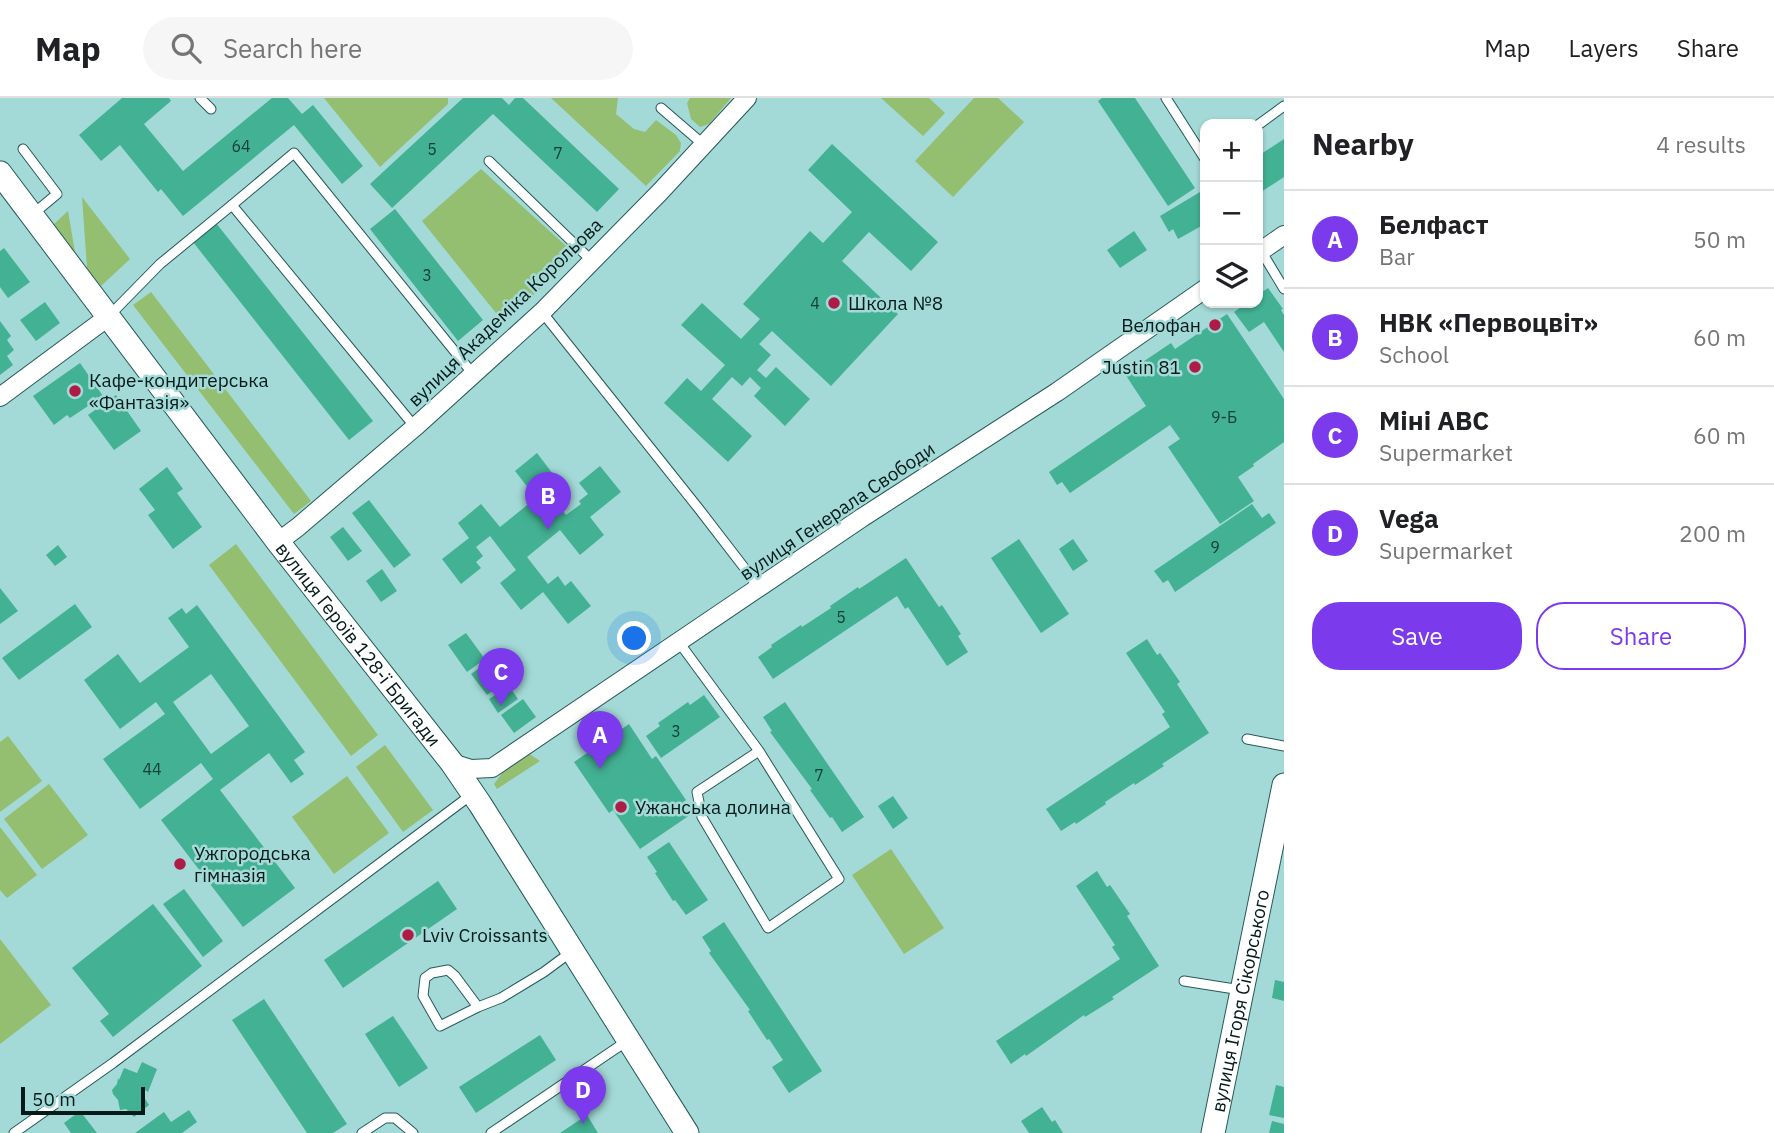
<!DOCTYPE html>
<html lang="en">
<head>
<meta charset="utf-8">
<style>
	:root { --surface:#fff; --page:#f6f6f6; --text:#202124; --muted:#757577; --line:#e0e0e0; --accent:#7c3aed }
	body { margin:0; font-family:"IBM Plex Sans",sans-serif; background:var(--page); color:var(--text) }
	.controls { position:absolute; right:21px; top:21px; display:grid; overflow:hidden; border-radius:14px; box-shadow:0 2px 5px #0004 }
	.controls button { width:63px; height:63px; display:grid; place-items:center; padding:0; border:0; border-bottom:2px solid var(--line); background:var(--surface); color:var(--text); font:35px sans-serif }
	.scale { position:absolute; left:21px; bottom:18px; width:124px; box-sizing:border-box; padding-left:7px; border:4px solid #051b1a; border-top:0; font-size:19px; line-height:24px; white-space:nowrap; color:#051b1a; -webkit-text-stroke:5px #a3dad7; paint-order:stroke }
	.you { position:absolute; left:635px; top:541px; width:24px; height:24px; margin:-18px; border:5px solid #fff; border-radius:50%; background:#1a73e8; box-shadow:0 0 0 10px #1a73e833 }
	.badge { display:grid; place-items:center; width:46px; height:46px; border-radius:50%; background:var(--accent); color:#fff; font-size:23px; font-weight:700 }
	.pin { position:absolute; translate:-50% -58px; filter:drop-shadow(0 2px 4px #0008) }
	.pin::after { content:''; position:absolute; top:37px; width:24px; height:21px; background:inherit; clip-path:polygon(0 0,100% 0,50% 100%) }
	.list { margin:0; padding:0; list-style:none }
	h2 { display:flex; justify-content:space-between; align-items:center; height:91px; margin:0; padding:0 28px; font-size:30px }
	h2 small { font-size:23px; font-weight:400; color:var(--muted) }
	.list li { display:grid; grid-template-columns:46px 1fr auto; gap:21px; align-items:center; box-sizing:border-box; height:98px; padding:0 28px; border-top:2px solid var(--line) }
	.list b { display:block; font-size:26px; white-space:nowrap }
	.list p { margin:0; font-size:23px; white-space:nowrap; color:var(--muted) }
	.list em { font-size:23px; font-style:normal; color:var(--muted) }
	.actions { display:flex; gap:14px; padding:21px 28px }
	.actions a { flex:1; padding:16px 0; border:2px solid var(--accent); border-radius:28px; text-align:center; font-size:24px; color:var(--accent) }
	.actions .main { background:var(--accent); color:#fff }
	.icon { flex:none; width:38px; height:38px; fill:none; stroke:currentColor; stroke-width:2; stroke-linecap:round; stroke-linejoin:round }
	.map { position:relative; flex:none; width:1284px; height:1035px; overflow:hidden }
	header { display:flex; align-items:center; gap:42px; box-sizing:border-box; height:98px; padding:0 35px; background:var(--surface); border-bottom:2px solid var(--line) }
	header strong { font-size:33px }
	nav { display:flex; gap:38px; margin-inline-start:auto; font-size:24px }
	.search { width:490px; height:63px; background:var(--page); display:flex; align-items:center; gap:18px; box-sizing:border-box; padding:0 24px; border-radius:38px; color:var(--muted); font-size:26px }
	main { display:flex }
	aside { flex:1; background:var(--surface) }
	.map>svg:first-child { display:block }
	.green { fill:#94be70 }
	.building { fill:#43b193; fill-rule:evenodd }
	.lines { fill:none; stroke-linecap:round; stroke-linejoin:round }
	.service-casing { stroke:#245957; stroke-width:11 }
	.minor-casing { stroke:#245957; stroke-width:20 }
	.tertiary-casing { stroke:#245957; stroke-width:25 }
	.service { stroke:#fff; stroke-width:9 }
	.minor { stroke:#fff; stroke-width:18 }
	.tertiary { stroke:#fff; stroke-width:23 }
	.poi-dot { fill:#ae1b45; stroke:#a3dad7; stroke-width:2.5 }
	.labels { text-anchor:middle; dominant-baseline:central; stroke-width:5; stroke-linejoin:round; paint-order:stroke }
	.number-label { font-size:16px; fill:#144038 }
	.poi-label { font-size:19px; fill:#051b1a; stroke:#a3dad7; text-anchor:start }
	.street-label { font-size:19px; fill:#051b1a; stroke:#a3dad7 }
</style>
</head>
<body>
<header>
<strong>Map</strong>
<div class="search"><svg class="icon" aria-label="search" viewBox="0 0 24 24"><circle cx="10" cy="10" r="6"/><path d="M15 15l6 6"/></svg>Search here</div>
<nav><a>Map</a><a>Layers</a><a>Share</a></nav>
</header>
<main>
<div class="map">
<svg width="1284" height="1035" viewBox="0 0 1284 1035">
	<rect width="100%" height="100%" fill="#a3dad7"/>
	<g class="green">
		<path d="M324 0H448V6L380 69Z"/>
		<path d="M551 0H618L616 16 634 31 645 34 656 22 676 37 681 45 680 53 646 88Z"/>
		<path d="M690 0H731L709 26 700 29 691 21 687 5Z"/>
		<path d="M881 0H929L945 15 923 38Z"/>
		<path d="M974 0H998L1024 24 953 99 915 63Z"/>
		<path d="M481 71 576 157 504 225 422 123Z"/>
		<path d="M82 99 130 161 101 188 87 170Z"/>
		<path d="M68 113 75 154 54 126Z"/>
		<path d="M151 194 311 403 294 416 133 207Z"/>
		<path d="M236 446 378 637 351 658 209 467Z"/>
		<path d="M8 638 42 683 0 714V644Z"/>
		<path d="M385 647 433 712 403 734 356 669Z"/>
		<path d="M525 653 540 663 497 691 494 686 509 666Z"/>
		<path d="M347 678 389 735 334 776 292 719Z"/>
		<path d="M49 686 88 737 42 771 4 721Z"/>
		<path d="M0 729 37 777 7 800 0 792Z"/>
		<path d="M891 751 944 830 904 856 852 777Z"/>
		<path d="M0 841 51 907 0 946Z"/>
	</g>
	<g class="building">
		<path d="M122 0H169L171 3 144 26 183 73 272 0H288L302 16 313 7 363 68 342 86 294 27 183 118 161 91 158 94 120 47 101 63 79 37Z"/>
		<path d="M463 0H502L509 7 515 0H523L619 91 597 114 493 16 392 110 370 86Z"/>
		<path d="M1102 0H1135L1195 90 1168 108 1098 3Z"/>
		<path d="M1284 41V79L1258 96V58Z"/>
		<path d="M832 46 938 144 911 173 869 134 842 163 898 216 831 288 772 233 759 246 771 257 757 272 766 280 776 269 810 301 785 328 754 298 761 290 750 279 742 288 732 279 712 301 752 338 728 364 664 305 687 280 701 293 725 267 681 227 702 205 741 241 760 221 743 206 810 133 823 145 852 114 808 72Z"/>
		<path d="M1205 91V126L1178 141 1173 131 1169 134 1160 118Z"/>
		<path d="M395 111 483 222 458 243 370 131Z"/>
		<path d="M216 125 373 323 349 342 193 144Z"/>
		<path d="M1134 133 1147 152 1120 170 1107 152Z"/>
		<path d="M4 150 30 184 8 200 0 189V153Z"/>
		<path d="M1268 190 1283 211 1281 212 1284 217V254L1264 224 1249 234 1234 214 1247 205H1258V197Z"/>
		<path d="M45 204 60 225 36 243 20 222Z"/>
		<path d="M1227 216 1284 301V344L1253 366 1254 368 1238 379 1254 403 1220 426 1168 349 1180 341 1170 327 1070 395 1062 384 1057 387 1049 374 1146 308 1125 276 1171 245 1175 251Z"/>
		<path d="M0 223 11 238 7 242 14 252 7 258 13 267 0 277Z"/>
		<path d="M80 265 103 298 70 320 67 317 54 327 33 298Z"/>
		<path d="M116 297 141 333 114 352 88 317Z"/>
		<path d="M537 355 556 380 544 390 566 417 581 406 579 403 588 396 579 385 600 368 621 394 590 419 604 437 580 457 560 432 527 459 548 486 558 478 565 488 571 483 591 508 568 526 543 494 521 512 500 485 516 472 490 438 476 449 483 458 476 464 481 470 461 486 442 461 469 440 458 425 481 406 500 429 536 400 515 373Z"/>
		<path d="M167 369 183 391 177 395 202 429 173 451 148 417 155 412 139 391Z"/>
		<path d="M369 402 411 457 394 470 352 415Z"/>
		<path d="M1252 406 1262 420 1269 415 1276 425 1175 494 1168 482 1163 485 1154 473Z"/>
		<path d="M343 429 362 453 348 463 330 439Z"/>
		<path d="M1019 441 1069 516 1041 535 991 460Z"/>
		<path d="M1073 441 1088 463 1073 473 1059 451Z"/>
		<path d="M58 447 67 459 55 468 46 457Z"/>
		<path d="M906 460 939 509 942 507 961 536 958 538 968 554 947 568 908 509 905 511 897 498 773 581 758 559 772 549 771 547 801 527 802 529 831 510 830 508 858 489 859 491Z"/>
		<path d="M382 471 397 493 381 504 366 483Z"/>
		<path d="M0 490 18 513 0 526Z"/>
		<path d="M75 506 92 529 19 582 2 560Z"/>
		<path d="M197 507 305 654 294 662 304 676 291 685 269 655 220 692 295 790 243 829 161 722 213 681 201 665 140 711 103 661 165 616 156 604 120 631 84 582 118 556 140 585 189 549 168 520 182 510 186 516ZM211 576 249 628 211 656 173 604Z"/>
		<path d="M466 535 485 561 467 574 448 547Z"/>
		<path d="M1147 541 1157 557 1160 555 1180 584 1177 586 1209 635 1162 666 1164 668 1135 687 1134 685 1105 704 1106 706 1076 726 1075 724 1061 733 1046 711 1170 629 1162 616 1165 614 1126 555Z"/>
		<path d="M489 563 504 583 487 597 471 576Z"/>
		<path d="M509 588 518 601 498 615 489 601Z"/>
		<path d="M704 597 720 619 661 660 646 638 660 628 658 625 688 604 690 607Z"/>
		<path d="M523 601 536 619 514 635 501 617Z"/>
		<path d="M785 604 864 719 842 734 832 719 830 720 810 692 812 691 770 634 772 633 763 619Z"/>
		<path d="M629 626 652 661 656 658 686 702 682 705 690 717 640 751 613 712 609 715 574 664Z"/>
		<path d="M893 698 908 720 893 731 878 708Z"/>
		<path d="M669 744 708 802 686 817 675 802 673 803 655 775 657 774 647 759Z"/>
		<path d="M1097 773 1107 789 1110 787 1130 816 1127 818 1159 868 1112 899 1114 901 1085 919 1084 917 1026 958 1025 956 1011 966 996 943 1120 861 1112 849 1115 847 1076 788Z"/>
		<path d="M438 783 457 811 343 890 324 862Z"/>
		<path d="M184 791 223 843 203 859 163 806Z"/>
		<path d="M153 806 202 868 113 939 100 923 109 916 72 870Z"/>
		<path d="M724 824 822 973 789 995 772 969 783 962 769 941 767 942 748 913 750 912 709 855 711 853 702 839Z"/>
		<path d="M1275 882 1284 884V903L1272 900Z"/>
		<path d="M264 901 347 1026 333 1035H307L232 922Z"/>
		<path d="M393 918 428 970 399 989 365 936Z"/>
		<path d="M540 937 556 962 476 1015 459 989Z"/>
		<path d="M142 964 157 971 148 994 145 992 142 996 149 1007 134 1019 126 1011 120 1012 118 1002 113 996 112 992 117 986 118 980 119 982 124 970 137 975Z"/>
		<path d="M1276 987 1284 989V1020L1269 1017Z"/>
		<path d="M1042 1009 1052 1024 1055 1022 1063 1035H1029L1021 1023Z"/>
		<path d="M189 1012 197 1024 182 1035H135L164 1014 171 1024Z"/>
		<path d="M80 1013 97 1035H71L64 1025Z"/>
		<path d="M587 1017 598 1035H560Z"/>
		<path d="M1272 1023 1284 1026V1035H1269Z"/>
	</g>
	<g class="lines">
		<defs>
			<g id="service">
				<path d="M200 0 211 11"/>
				<path d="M1166 0 1205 61"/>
				<path d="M661 10 704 47"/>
				<path d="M1258 27 1284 8"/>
				<path d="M23 51 57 96 33 116"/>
				<path d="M489 63 592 163"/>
				<path d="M232 107 294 55 473 276"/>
				<path d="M1260 151 1284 191"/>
				<path d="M542 214 699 411 746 472 759 491"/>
				<path d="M109 218 160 166 232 107 415 329"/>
				<path d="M678 543 759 653 697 694 702 719 768 830 839 781 759 653"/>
				<path d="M1247 641 1284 648"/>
				<path d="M1184 883 1241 892"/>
				<path d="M478 909 455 878 448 872 432 875 425 880 423 898 440 928 478 909 501 900 544 874 571 854"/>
				<path d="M14 1035 113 965 471 697"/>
				<path d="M362 1035 385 1020H395L413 1035"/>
				<path d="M491 1035 627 943"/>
			</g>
			<g id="minor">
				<path d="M1258 155 1284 137"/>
				<path d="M0 299 108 219"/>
				<path d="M278 444 298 429 415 329 542 214 660 94 747 0"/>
				<path d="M452 665 471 671 492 670 863 419 1057 294 1205 191"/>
			</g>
			<g id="tertiary">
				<path id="s1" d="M0 75 278 444 452 665 480 706 687 1035"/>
				<path id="s2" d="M1213 1035 1284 687"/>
			</g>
		</defs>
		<use href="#service" class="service-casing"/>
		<use href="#minor" class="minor-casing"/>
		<use href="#tertiary" class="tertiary-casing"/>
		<use href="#service" class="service"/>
		<use href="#minor" class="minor"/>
		<use href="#tertiary" class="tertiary"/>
	</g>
	<g class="poi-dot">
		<circle cx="834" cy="205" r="7"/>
		<circle cx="1215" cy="227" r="7"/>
		<circle cx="1195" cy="269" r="7"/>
		<circle cx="75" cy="293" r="7"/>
		<circle cx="621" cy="709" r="7"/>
		<circle cx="180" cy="766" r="7"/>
		<circle cx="408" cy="837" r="7"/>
	</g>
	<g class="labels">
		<g class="number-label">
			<text x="241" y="48">64</text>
			<text x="432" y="51">5</text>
			<text x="558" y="55">7</text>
			<text x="427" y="177">3</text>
			<text x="815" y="205">4</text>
			<text x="1224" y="319">9-Б</text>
			<text x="1215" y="449">9</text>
			<text x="841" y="519">5</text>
			<text x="676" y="633">3</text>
			<text x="152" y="671">44</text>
			<text x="819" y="677">7</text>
		</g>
		<g class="poi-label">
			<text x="848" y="205">Школа №8</text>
			<text x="1201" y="227" text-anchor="end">Велофан</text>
			<text x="1181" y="269" text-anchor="end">Justin 81</text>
			<text x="89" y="282">Кафе-кондитерська<tspan x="89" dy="22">«Фантазія»</tspan></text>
			<text x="635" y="709">Ужанська долина</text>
			<text x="194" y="755">Ужгородська<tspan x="194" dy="22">гімназія</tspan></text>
			<text x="422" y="837">Lviv Croissants</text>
		</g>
		<g class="street-label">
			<text transform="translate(505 214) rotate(-44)">вулиця Академіка Корольова</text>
			<text transform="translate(837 413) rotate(-34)">вулиця Генерала Свободи</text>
			<text stroke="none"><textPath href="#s1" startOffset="592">вулиця Героїв 128-ї Бригади</textPath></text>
			<text stroke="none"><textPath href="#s2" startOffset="135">вулиця Ігоря Сікорського</textPath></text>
		</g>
	</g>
</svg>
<div class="controls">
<button>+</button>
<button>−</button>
<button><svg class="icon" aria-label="layers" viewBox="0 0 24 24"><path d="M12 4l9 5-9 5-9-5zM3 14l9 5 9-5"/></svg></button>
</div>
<div class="scale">50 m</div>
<div class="you"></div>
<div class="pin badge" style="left:600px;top:671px">A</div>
<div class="pin badge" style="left:548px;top:432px">B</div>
<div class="pin badge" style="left:501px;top:608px">C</div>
<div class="pin badge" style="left:583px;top:1026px">D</div>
</div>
<aside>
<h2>Nearby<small>4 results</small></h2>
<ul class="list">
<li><span class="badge">A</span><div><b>Белфаст</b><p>Bar</p></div><em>50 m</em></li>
<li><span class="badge">B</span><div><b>НВК «Первоцвіт»</b><p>School</p></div><em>60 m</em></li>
<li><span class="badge">C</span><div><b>Міні ABC</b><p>Supermarket</p></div><em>60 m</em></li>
<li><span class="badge">D</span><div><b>Vega</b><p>Supermarket</p></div><em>200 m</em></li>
</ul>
<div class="actions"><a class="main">Save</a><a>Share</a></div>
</aside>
</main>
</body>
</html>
